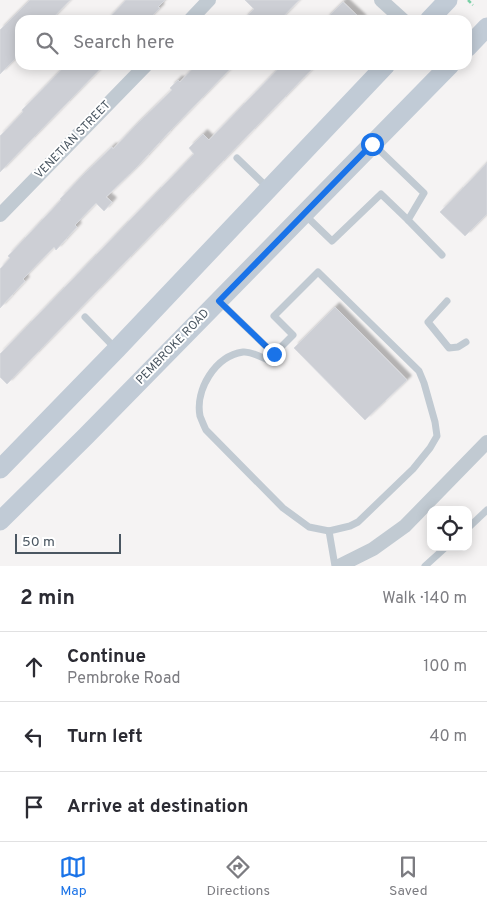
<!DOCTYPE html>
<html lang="en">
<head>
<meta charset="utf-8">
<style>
	:root { --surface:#fff; --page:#f7f7f7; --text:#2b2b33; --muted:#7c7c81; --line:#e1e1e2; --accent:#1a73e8 }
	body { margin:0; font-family:Overpass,sans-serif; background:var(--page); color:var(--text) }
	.controls { position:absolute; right:15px; bottom:15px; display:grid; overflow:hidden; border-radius:10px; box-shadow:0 2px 12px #0003 }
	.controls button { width:45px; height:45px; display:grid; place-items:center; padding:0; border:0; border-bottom:1px solid var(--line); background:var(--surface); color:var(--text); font:25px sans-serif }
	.scale { position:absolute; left:15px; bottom:12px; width:106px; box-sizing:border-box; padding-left:5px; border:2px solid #4a5661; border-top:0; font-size:14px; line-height:18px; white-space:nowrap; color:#4a5661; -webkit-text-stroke:4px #fff; paint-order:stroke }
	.stop { position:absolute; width:15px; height:15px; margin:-11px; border:4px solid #1a73e8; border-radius:50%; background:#fff }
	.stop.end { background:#1a73e8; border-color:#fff; box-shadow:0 1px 5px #0008 }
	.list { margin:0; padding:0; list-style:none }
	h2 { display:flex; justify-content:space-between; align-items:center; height:65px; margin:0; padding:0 20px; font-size:21px }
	h2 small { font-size:16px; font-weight:400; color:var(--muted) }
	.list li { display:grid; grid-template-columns:32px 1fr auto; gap:15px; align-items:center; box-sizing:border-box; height:70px; padding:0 20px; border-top:1px solid var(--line) }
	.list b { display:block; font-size:19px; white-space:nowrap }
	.list p { margin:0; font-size:16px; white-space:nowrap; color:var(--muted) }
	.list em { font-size:16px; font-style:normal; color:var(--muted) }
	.icon { flex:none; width:28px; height:28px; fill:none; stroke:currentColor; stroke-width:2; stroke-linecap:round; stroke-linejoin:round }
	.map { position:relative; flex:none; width:487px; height:566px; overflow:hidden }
	.search { position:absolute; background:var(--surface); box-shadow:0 2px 12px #0003; left:15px; right:15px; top:15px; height:55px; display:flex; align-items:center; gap:12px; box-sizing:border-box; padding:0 18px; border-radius:15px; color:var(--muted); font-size:19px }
	.sheet { height:275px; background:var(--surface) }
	nav { display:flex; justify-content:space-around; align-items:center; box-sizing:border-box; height:70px; border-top:1px solid var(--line); background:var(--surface); font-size:14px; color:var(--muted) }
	nav a { display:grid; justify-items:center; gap:2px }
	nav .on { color:var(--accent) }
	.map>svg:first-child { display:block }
	.building { fill:#cdcfd5; stroke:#d7d9de; filter:url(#shadow) }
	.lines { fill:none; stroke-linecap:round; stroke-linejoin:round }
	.path { stroke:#7ad0a6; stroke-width:2.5; stroke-dasharray:4 2.5; stroke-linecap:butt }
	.lane { stroke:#c1cad2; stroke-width:7 }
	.street { stroke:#c1cad2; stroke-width:14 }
	.secondary { stroke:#c1cbd6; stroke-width:19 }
	.route { stroke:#1a73e8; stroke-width:6 }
	.labels { text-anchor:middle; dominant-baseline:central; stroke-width:4; stroke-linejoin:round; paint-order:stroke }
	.street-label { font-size:12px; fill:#4a5661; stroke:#fff }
</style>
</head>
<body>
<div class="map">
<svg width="487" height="566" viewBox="0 0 487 566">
	<defs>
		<filter id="shadow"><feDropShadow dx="4.5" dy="-4.5" stdDeviation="1" flood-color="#0004"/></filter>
	</defs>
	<rect width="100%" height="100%" fill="#f5f3f3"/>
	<g class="building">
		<path d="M30 0H70L51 20H20V54L0 74V30Z"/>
		<path d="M126 0H165L158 7 160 8 148 20H107Z"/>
		<path d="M245 0H299L280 20H243L254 9Z"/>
		<path d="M343 2 362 20H325Z"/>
		<path d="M66 65H104L0 172V136L23 112 22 110Z"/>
		<path d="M196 65H234L170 131 137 167 106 197 112 202 104 211 96 203 75 225 77 227 56 250 54 247 23 279 25 281 0 308V269L10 258 8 256 61 200 60 199 83 175 112 147 113 149 136 125 172 90 170 88 178 80 180 82Z"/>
		<path d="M282 65H316L7 384 0 377V354L194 154 189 148 203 134 209 140Z"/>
		<path d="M487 163V214L465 236 440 212Z"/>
		<path d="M335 307 407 380 365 420 294 348Z"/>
	</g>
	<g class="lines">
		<path class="path" d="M468 0 473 5"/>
		<g class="lane">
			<path d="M373 144 424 193 408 220 442 255"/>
			<path d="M237 158 268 188"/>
			<path d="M304 214 332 241 381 194 408 220"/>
			<path d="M318 272 419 371 424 383 435 422 437 436 430 448 413 469 358 522 350 526 329 531 309 527 283 508 206 430C204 426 202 421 200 416 195 390 215 356 243 352 251 351 261 357 268 360L293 335 274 316Z"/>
			<path d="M447 301 428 322 449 348 458 347 466 342"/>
			<path d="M220 302 274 354"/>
			<path d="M85 317 116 349"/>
			<path d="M468 528 487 510"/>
			<path d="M329 531 335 566"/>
			<path d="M425 566 446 547"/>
		</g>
		<g class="street">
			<path d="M381 0 403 20"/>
			<path d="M190 20 209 0"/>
			<path d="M0 215 146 65"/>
			<path d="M339 566 373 549 405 526 487 442"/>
		</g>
		<g class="secondary">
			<path d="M429 20 448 0"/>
			<path d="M467 48 487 27"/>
			<path d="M0 469 117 349 386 65"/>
			<path d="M0 521 86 436 450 65"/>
		</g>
	</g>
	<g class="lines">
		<path class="route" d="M274 354 219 301 372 144"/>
	</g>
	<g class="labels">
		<g class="street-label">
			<text transform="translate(73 140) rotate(-46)">VENETIAN STREET</text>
			<text transform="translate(173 347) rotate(-46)">PEMBROKE ROAD</text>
		</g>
	</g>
</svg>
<div class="controls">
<button><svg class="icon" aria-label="locate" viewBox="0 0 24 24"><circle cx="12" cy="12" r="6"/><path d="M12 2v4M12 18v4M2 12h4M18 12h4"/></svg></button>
</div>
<div class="scale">50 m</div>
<div class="stop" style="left:372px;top:144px"></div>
<div class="stop end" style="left:274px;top:354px"></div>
<div class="search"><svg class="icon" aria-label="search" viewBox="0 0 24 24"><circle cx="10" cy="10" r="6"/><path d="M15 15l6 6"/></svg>Search here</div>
</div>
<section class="sheet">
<h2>2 min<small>Walk · 140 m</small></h2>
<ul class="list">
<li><svg class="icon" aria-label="ahead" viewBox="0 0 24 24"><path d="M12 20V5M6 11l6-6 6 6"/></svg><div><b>Continue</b><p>Pembroke Road</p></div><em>100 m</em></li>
<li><svg class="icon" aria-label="left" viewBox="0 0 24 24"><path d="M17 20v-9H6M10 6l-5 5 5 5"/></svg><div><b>Turn left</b></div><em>40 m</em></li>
<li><svg class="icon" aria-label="arrive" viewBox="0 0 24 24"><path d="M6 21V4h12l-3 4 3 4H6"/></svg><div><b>Arrive at destination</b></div></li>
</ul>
</section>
<nav>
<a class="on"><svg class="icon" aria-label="map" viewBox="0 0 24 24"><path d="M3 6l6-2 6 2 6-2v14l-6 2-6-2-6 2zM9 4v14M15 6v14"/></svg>Map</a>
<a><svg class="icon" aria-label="directions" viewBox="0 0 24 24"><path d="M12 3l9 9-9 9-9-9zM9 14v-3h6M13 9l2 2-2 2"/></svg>Directions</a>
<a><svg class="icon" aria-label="saved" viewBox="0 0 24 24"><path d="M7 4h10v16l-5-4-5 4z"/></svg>Saved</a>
</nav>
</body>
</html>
